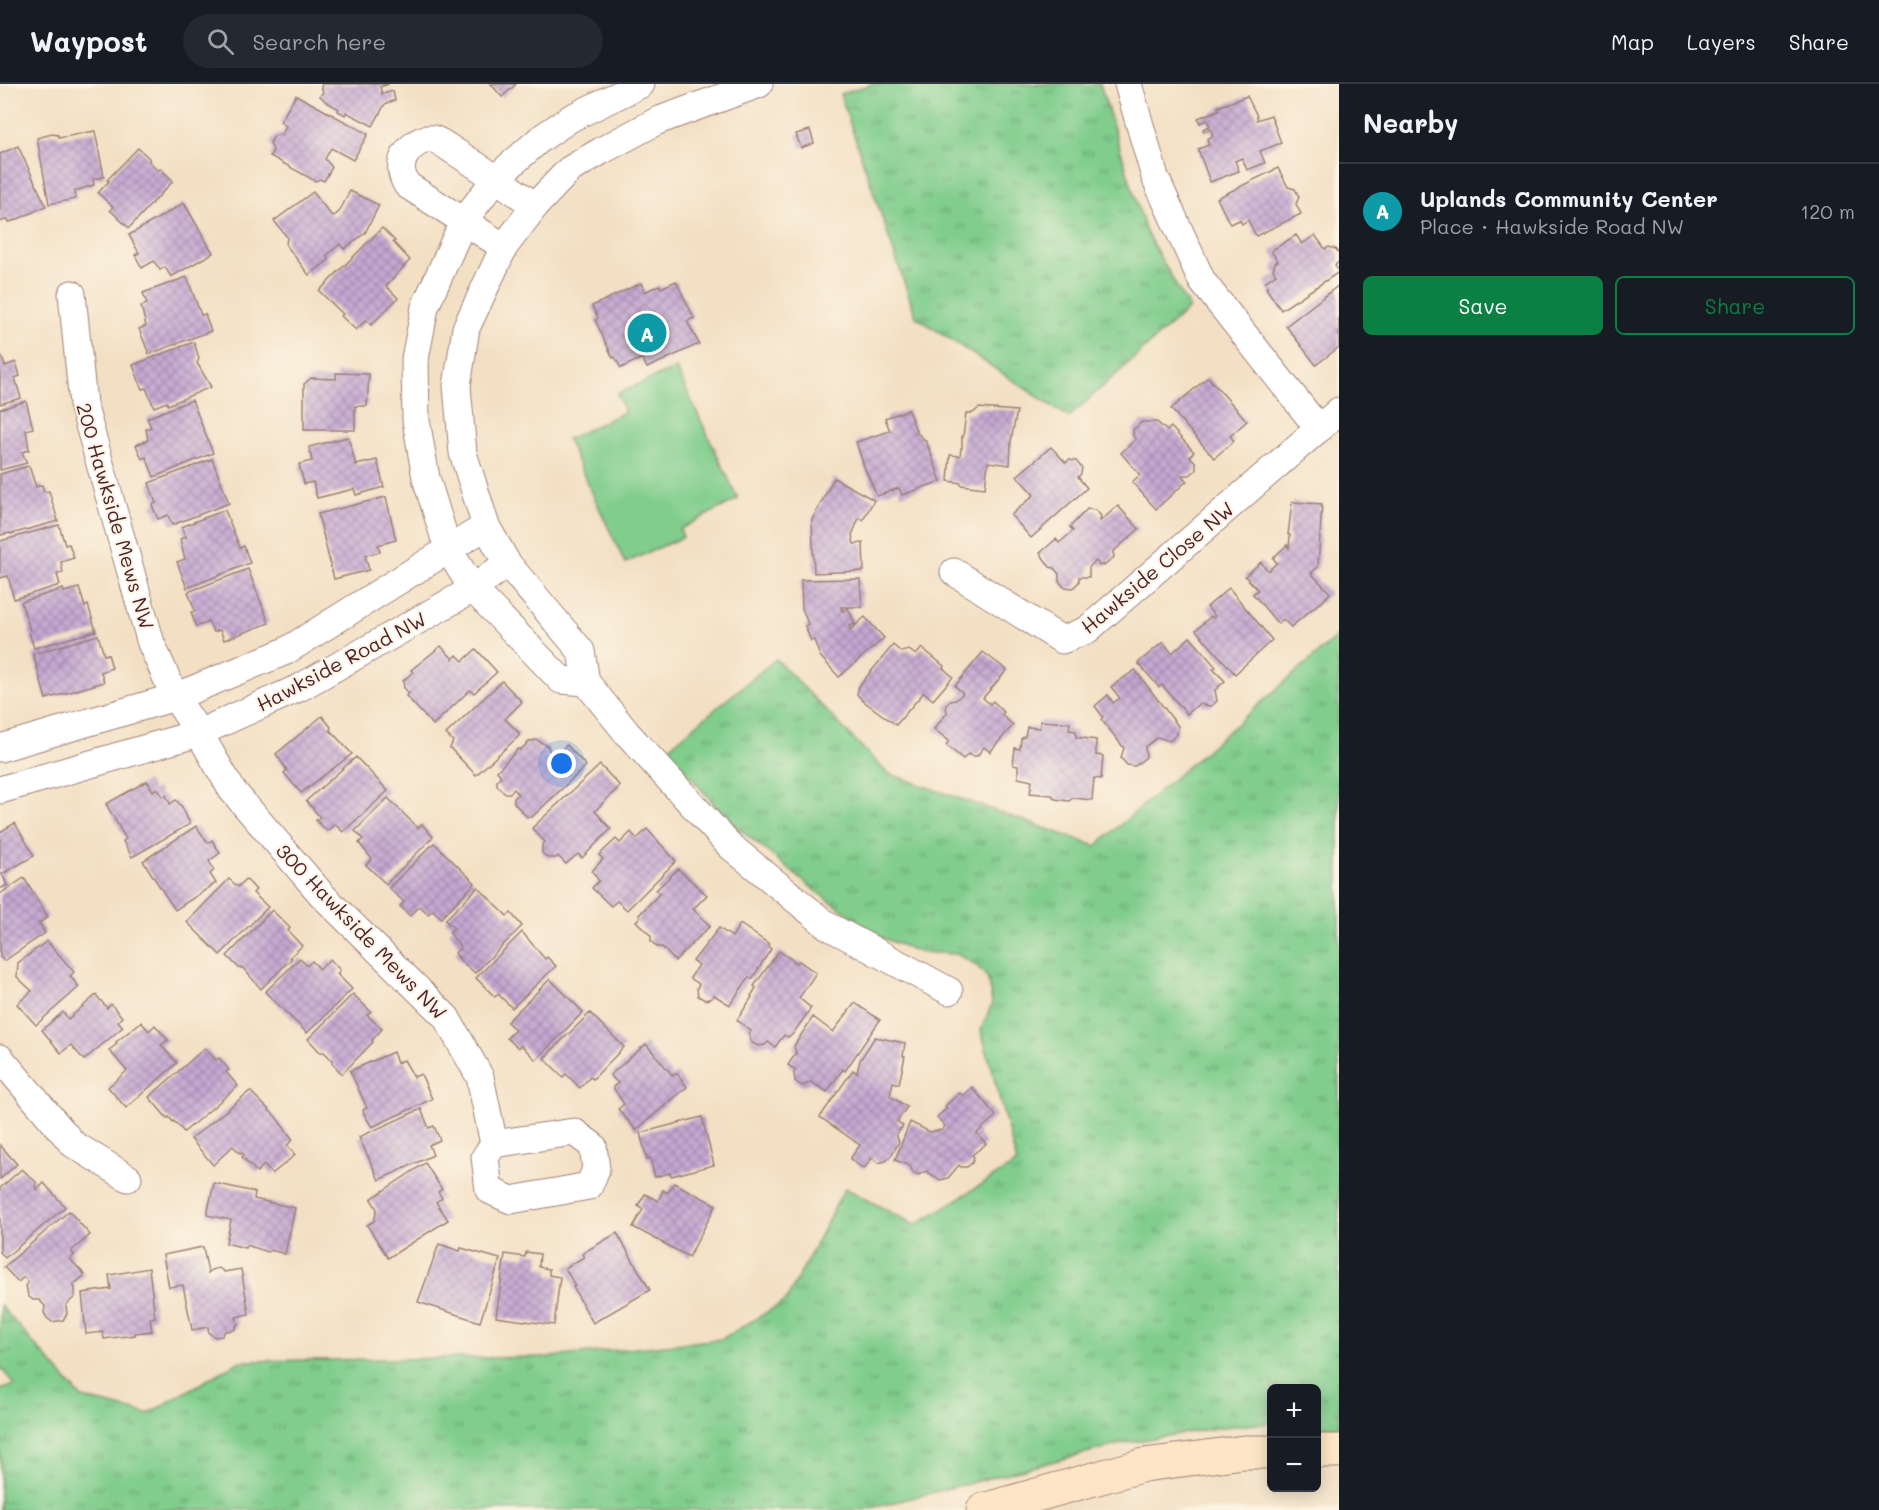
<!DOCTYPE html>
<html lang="en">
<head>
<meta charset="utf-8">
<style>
	:root { --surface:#171b24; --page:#242831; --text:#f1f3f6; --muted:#9ea1a6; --line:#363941; --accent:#0b8043 }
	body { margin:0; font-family:Mali,sans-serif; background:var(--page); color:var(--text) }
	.controls { position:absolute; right:18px; bottom:18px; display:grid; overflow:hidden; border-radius:9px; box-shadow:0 3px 15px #0003 }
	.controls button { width:54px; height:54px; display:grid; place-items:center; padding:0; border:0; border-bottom:2px solid var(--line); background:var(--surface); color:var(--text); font:30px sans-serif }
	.you { position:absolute; left:562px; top:680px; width:21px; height:21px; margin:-15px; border:4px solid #fff; border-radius:50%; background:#1a73e8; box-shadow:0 0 0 9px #1a73e833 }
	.badge { display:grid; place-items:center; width:39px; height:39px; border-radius:50%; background:var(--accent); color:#fff; font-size:20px; font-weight:700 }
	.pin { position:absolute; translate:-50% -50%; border:3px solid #fff; box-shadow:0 2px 6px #0006 }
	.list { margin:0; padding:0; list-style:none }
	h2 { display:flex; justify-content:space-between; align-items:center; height:78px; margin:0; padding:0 24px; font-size:26px }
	h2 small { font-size:20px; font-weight:400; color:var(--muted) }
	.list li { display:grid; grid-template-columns:39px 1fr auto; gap:18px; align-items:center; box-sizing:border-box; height:96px; padding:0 24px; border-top:2px solid var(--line) }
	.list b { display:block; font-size:22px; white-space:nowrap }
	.list p { margin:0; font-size:20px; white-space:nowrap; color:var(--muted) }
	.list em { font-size:20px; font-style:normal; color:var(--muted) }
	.actions { display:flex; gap:12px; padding:18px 24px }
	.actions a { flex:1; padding:14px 0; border:2px solid var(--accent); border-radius:9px; text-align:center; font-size:21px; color:var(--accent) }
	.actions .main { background:var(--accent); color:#fff }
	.icon { flex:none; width:33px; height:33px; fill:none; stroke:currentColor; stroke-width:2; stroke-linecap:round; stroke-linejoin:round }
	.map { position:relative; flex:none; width:1339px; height:1426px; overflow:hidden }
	header { display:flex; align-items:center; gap:36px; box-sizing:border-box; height:84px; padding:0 30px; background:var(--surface); border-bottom:2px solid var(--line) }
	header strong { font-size:28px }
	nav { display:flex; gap:33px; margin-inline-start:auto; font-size:21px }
	.search { width:420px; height:54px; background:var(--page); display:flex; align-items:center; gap:15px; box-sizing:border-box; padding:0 21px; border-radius:33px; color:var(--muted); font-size:22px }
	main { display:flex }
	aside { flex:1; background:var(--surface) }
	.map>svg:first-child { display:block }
	.park { fill:url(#park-tufts); stroke:#65765c; stroke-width:1.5 }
	.pitch { fill:#80cd8c; stroke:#65765c; stroke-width:1.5 }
	.building { fill:url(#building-cross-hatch) }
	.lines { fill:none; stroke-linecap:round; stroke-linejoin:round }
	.street-casing { stroke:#9e8078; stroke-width:29 }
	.secondary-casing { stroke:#9e8078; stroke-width:35 }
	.street { stroke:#fff; stroke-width:27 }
	.secondary { stroke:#fde5c5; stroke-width:33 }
	.labels { text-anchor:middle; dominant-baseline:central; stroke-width:4.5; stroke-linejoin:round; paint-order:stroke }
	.street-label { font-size:20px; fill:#4a1f2b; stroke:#fcf5e5 }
</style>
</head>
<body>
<header>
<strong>Waypost</strong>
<div class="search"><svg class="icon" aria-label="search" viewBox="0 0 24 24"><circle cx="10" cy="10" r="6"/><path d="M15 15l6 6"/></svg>Search here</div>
<nav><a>Map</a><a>Layers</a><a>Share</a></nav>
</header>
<main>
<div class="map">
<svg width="1339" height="1426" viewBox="0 0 1339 1426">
	<defs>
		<pattern id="park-tufts" width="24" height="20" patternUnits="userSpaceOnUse" patternTransform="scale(1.5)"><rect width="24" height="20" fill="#80cd8c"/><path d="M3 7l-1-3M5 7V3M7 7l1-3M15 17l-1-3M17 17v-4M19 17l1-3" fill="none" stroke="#6ba673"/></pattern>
		<pattern id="building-cross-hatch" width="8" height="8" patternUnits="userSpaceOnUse" patternTransform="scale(1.5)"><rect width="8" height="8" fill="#c4a8d2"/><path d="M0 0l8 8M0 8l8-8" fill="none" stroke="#a188ab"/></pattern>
	</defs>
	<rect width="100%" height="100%" fill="#fcf5e5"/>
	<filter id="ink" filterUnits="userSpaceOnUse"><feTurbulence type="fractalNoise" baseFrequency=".0167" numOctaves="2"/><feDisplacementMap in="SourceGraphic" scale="12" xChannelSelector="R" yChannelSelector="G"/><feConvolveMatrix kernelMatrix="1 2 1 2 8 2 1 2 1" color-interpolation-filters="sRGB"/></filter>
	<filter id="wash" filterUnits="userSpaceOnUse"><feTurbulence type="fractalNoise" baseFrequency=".008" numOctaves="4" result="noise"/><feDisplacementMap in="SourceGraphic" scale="24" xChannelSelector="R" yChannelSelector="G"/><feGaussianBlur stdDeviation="1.35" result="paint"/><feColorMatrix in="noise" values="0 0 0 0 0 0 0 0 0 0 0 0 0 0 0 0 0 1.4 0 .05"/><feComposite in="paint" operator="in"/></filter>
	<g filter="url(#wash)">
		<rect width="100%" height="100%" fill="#f3e0c4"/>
		<g class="park">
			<path d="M872 0H1100L1146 148 1189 224 1069 333 916 233 840 10Z"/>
			<path d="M1339 551V1344L1317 1342 1316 1304H1272L1271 1339 1221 1343 1125 1359 864 1426H0V1306L15 1301 0 1283V1221L82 1314 148 1330 240 1277 552 1273 722 1255 786 1217 845 1104 915 1141 1017 1079 981 946 992 920 988 894 976 881 957 870 919 868 883 854 817 808 727 735 667 665 776 575 887 689 1096 762Z"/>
		</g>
		<path class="pitch" d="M676 284 738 415 680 445 683 453 625 479 567 355 625 328 617 310Z"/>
		<g id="blocks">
			<g class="building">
				<path d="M322 0H389L380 3 382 10 393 7 395 16 385 20 373 42 346 28 345 31 338 27 339 25 325 17 320 12 323 8 321 2Z"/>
				<path d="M491 0H516L502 13Z"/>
				<path d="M296 11 368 50 353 76 331 64 325 75 332 83 324 97 320 95 315 97 270 72 273 66 270 59 274 52 282 50 286 42 280 38Z"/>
				<path d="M1247 12 1257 32V36L1271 31 1281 59 1260 67 1265 79 1247 86 1242 74 1235 77 1239 87 1210 98 1198 65 1209 61 1207 55 1213 52 1211 45 1204 48 1203 45 1210 42 1207 36 1200 39 1198 34 1219 26 1218 23Z"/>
				<path d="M810 46 814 59 801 64 796 50Z"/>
				<path d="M95 47 104 93 93 95 94 101 75 107 76 115 49 120 37 54 52 50 58 51 59 54Z"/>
				<path d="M18 62 46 122 16 136 9 138 8 135 0 138V70Z"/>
				<path d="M138 64 149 74V77L157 86 161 85 173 97 129 144 110 126 113 123 98 109 109 97 107 96Z"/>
				<path d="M1278 84 1288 103 1295 105 1299 113 1296 120 1301 130 1256 152 1248 136 1242 140 1240 136 1230 140 1217 114Z"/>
				<path d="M350 107 379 121 365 149 344 165 340 160 326 172 329 176 309 191 286 161 287 153 274 137 313 108 331 131 334 132 339 128Z"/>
				<path d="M184 119 213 169 171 193 165 183 160 186 154 177 142 184 135 171 139 169 129 151Z"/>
				<path d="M382 144 395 157 393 158 410 176 386 202 398 214 371 241 366 236 356 246 341 232 343 230 319 207Z"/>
				<path d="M1296 151 1302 160 1315 151 1325 165 1329 163 1336 165 1339 169V178L1335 181 1339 188 1281 226 1266 204 1268 203 1265 198 1276 190 1273 186 1275 179 1278 177 1271 167Z"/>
				<path d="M187 193 201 231 205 230 211 247 149 270 139 245 146 242 141 222 147 220 143 209Z"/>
				<path d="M676 197 694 234 687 237 699 260 647 284 642 274 621 284 615 273 613 274 595 236 598 234 592 222 641 199 645 208 659 201 661 204Z"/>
				<path d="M1339 201V263L1316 281 1286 242Z"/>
				<path d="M194 258 199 275 197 279 211 303 168 321 167 318 154 323 146 304 142 305 133 281Z"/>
				<path d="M0 268 5 282 16 278 20 292 15 294 21 314 0 320Z"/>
				<path d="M336 289 369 290 367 322H355V346H304V300L311 294 336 295Z"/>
				<path d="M1208 293 1247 337 1230 352 1234 357 1214 374 1171 325Z"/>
				<path d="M192 316 213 369 154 393 146 373 142 375 136 361 148 356 146 345 151 343 147 334Z"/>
				<path d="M26 317 33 344 26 346 29 366 22 368 27 379 0 386V325Z"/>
				<path d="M979 324 1017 327 1011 357 1010 381 988 378 985 404 961 401V399L948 397 950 371 960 372 961 364H962V352L963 353 966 329H973Z"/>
				<path d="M908 326 917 349 926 357 941 397 902 411 899 404 877 412 865 385 856 358 890 347 885 334Z"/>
				<path d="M1142 338H1157L1167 347 1171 343 1194 368 1190 372 1196 379V386L1190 391H1181L1187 397 1156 425 1132 398 1140 391 1121 369 1136 355 1133 352V346Z"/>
				<path d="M348 353 356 381 377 376 384 403 356 411 354 405 317 414 313 398 304 400 299 380 312 377 309 363Z"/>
				<path d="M1051 363 1066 379 1069 376 1076 377 1082 384 1081 390 1078 393 1087 404 1031 454 1011 431 1034 411 1017 392Z"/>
				<path d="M212 375 229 419 172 441 168 431 158 435 152 421 156 419 149 399Z"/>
				<path d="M29 382 36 403 42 401 44 408 49 407 58 437 11 450V449L0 451V390Z"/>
				<path d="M834 394 874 416 863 436 859 434 852 451 854 460 863 459 864 487 814 489 812 436Z"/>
				<path d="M386 413 396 456 378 461 380 468 365 471 369 486 334 495 318 430Z"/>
				<path d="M1292 418 1322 420 1318 483 1311 489 1330 509 1321 519 1318 520 1291 543 1283 535 1278 540 1253 510 1258 506 1245 492 1261 478 1268 487 1277 479 1273 474 1287 461 1289 464 1290 451H1288Z"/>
				<path d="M1118 422 1139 445 1113 468 1114 473 1104 482 1103 480 1100 482 1096 477 1089 483V493H1079V498L1073 504 1064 503 1059 497V490L1054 484 1050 483 1040 469 1056 455 1059 459 1073 447 1070 443 1087 425 1095 426 1101 432 1100 437Z"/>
				<path d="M225 426 240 464 244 462 250 479 187 504 177 478 185 475 180 455 186 453 181 443Z"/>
				<path d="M59 441 65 461 69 460 74 474 61 478 63 489 57 490 60 501 14 515 8 492 0 494V457Z"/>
				<path d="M248 485 269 539 224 556 220 546 214 548 208 538 196 543 191 528 195 527 188 508Z"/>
				<path d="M860 495 862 523H841L842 527 848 524 855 540 849 542 850 546 865 533 884 554 839 593 820 572 814 556 811 557 805 542 808 540 802 524 801 496Z"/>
				<path d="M79 504 85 523 88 521 96 547 34 564 29 548 30 546 21 518 63 505 64 508Z"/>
				<path d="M1229 504 1272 556 1235 590 1196 546 1211 532 1213 534 1215 532 1207 523Z"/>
				<path d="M98 551 104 571 108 570 112 584 101 588 104 598 46 615 33 570Z"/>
				<path d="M1190 553 1216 583 1213 585 1225 597 1215 606 1217 617 1211 622 1203 621 1200 619 1187 630 1162 601 1159 603 1138 579 1163 558 1172 569Z"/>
				<path d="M893 561 901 568 909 566 916 571 922 564 944 582 943 584 953 593 933 616 924 608 896 641 862 616 857 610 859 602Z"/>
				<path d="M441 562 453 575 457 571 463 577 476 565 497 588 474 609 470 606 433 641 406 612 409 609 404 604 403 597 413 588 411 586Z"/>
				<path d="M983 568 1007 586 983 614 990 620 993 617 1004 628 1002 631 1013 641 990 668 984 663 977 672H971L968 670 963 675 946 661 949 657 934 645 947 629 946 621 950 617 956 616 963 609 955 602Z"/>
				<path d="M1135 586 1178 642 1177 650 1169 657 1158 653 1145 663 1146 673 1135 682 1127 681 1121 674 1124 664 1101 635 1103 633 1095 622 1108 611 1113 619 1120 614 1111 603Z"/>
				<path d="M502 597 522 618 505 635 519 649V652L476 691 450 664 453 657 446 650Z"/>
				<path d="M322 632 331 643 330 646 352 670 301 709 284 689 287 686 276 670Z"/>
				<path d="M1040 637 1070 639 1069 646 1076 647V653L1096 656V671L1103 672 1101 695 1094 694 1092 716 1073 714 1069 717 1055 715 1052 711 1030 709 1032 697 1018 694V682L1013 681 1015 664 1020 665 1021 655 1025 652 1027 643 1040 644Z"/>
				<path d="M537 656 548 662 550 669 548 674 550 676 567 661 586 682 532 733H527L514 719V714L518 710 514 705 510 709H504L497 701V696L501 692 497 687 518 665 520 666 530 657Z"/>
				<path d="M356 673 388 707 343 748 335 740 327 747 316 736 320 733 306 717Z"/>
				<path d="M600 681 620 702 595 727 611 745 582 774 578 770 566 780 558 772 556 774H548L542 769V760L545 758 532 744Z"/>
				<path d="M147 697 153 707 157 704 163 713 166 711 170 720 176 716 182 723 190 740 132 773 123 757 126 755 106 720Z"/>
				<path d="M388 714 418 744 422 740 433 753 386 800 366 781 372 775 359 759 363 755 355 747Z"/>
				<path d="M15 739 34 772 2 790 7 801 0 805V748Z"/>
				<path d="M196 742 208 759 212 756 220 769 209 777 214 786 210 790 216 799 175 826 143 777Z"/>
				<path d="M647 745 676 777 627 826 617 817 611 822 592 804 599 797 592 787 603 775 599 771 616 755 620 759 631 748 637 755Z"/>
				<path d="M434 759 475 799 441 834 433 826 428 830 420 822 410 832 400 822 404 818 389 804Z"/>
				<path d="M678 785 707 811 693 825 710 842 675 877 662 863H657L651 857V852L636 837 640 833 639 831 660 809 656 806Z"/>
				<path d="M24 794 48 833 39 839 45 849 4 877 0 873V810Z"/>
				<path d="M229 795 238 803 246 795 256 806 253 809 268 823 220 871 187 838Z"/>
				<path d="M478 803 507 832 511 829 522 842 475 889 461 877 455 869 461 864 449 848 454 844 445 836Z"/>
				<path d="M272 826 290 844 288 847 302 862 290 873 292 874 261 905 243 884H239L227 872Z"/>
				<path d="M740 840 769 860 768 862 771 865 752 895 749 893 730 921 714 911 712 914 705 916 698 912 697 904 699 900 690 894 699 881 693 877 719 844 732 853Z"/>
				<path d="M522 848 545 875 547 873 556 882 512 924 498 910 495 913 476 894Z"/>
				<path d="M47 857 74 888 70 892 79 903 36 941 17 920 32 907 17 893 18 879Z"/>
				<path d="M779 867 797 879 799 877 816 889 799 914 811 924 792 951 787 953 784 951 775 963 768 958 765 961 758 962 751 958 749 950 751 947 737 936 752 913 751 912 756 904 754 902Z"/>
				<path d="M300 874 307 882 312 877 320 885 330 875 340 886 337 890 352 905 307 949 265 908Z"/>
				<path d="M550 895 583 928 536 976 521 961 518 964 507 954 515 946 507 938Z"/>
				<path d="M353 910 371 928 367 931 382 945 372 956 373 958 342 990 332 979V976L324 968H320L308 955Z"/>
				<path d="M96 911 107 924 111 920 122 933 118 937 123 943 84 976 71 961 61 969 42 946 63 928 68 935Z"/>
				<path d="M855 919 880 936 845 987 843 985 827 1008 811 998 802 1002 795 997 794 989 796 986 788 981 796 969 794 962 803 948 813 933 833 948Z"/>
				<path d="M590 929 624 963 593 995 590 993 580 1004 566 990 563 993 544 974Z"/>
				<path d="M141 938 149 947 155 941 168 956 161 961 177 979 126 1024 108 1003 127 987 109 966 117 960 116 958Z"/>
				<path d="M875 953 905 959 903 972H905L899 1000 893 998 890 1012 907 1023 897 1037 903 1042 896 1050 899 1058 891 1072 886 1077 878 1079 872 1074 864 1085 850 1075 860 1061 820 1033 853 986 857 989 860 976Z"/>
				<path d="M646 960 673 992 677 989 687 1003 636 1046 618 1025 624 1020 613 1003 618 999 610 991Z"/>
				<path d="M205 964 216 976 219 974 229 986 226 988 238 1002 184 1048 174 1037 173 1038 169 1033 167 1034 149 1013Z"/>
				<path d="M393 968 397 979 404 976 414 993 421 990 432 1015 372 1043 364 1030 363 1026 367 1024 350 987Z"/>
				<path d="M972 1003 996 1032 977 1049 986 1060 972 1071 974 1073 972 1079 967 1083H961L959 1081 948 1094 940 1096 926 1087 918 1091 913 1089 910 1082 895 1076 910 1038 930 1048 942 1046 945 1042 937 1033 947 1024 945 1022 960 1009 963 1012Z"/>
				<path d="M250 1007 276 1033 293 1056 287 1061 295 1071 272 1090 264 1081 257 1088 242 1073 244 1071 242 1068 240 1069 233 1062 213 1081 191 1055Z"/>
				<path d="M421 1025 429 1044 434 1042 440 1056 429 1061 433 1071 379 1096 359 1053Z"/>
				<path d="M702 1033 714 1081 671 1092 670 1089 655 1093 650 1074 647 1075 640 1049Z"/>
				<path d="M0 1061 17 1080 0 1095Z"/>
				<path d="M425 1079 442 1105 438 1108 442 1114 436 1118 448 1136 388 1174 367 1141 374 1137 377 1125 371 1115Z"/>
				<path d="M22 1085 36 1098 37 1106 44 1099 65 1123 5 1174 0 1168V1104Z"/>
				<path d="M214 1099 255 1108 254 1115 295 1124 285 1170 271 1166 268 1168 246 1161 245 1164 226 1159 231 1136 207 1131Z"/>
				<path d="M674 1099 716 1121 689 1173 633 1143 643 1125 638 1122 645 1110 658 1117 663 1106 668 1109Z"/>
				<path d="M69 1127 90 1151 71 1167 74 1171 70 1175 85 1191 73 1201 75 1204V1213L66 1221 67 1230 63 1236 52 1238 47 1234 44 1229 45 1222 39 1216H33L28 1212 26 1201 28 1198 24 1193 18 1198 4 1183Z"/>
				<path d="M617 1149 650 1206 593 1239 573 1203 575 1202 565 1184 584 1173 582 1170 588 1166Z"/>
				<path d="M439 1160 460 1167 461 1164 500 1175 480 1238 418 1218Z"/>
				<path d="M203 1163 208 1189 211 1186 219 1184 224 1188 241 1185 249 1230 236 1233 238 1239 234 1246 225 1247 222 1252 215 1253 209 1249 208 1243 192 1246 183 1201 169 1203 163 1171Z"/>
				<path d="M526 1168 540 1170 539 1183 549 1185V1191L560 1193 554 1241 496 1233 505 1170 525 1173Z"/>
				<path d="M149 1184 155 1233 150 1234 152 1247 135 1249V1251L104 1255 103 1248 86 1250 82 1209 111 1205 109 1191Z"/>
			</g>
		</g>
	</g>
	<g filter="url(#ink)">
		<use href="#blocks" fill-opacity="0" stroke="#9e8078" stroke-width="1.5"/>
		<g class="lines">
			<defs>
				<g id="street">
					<path d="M759 0 657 37 601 67 569 86 535 122 504 163 466 244 457 302 463 369 486 442 507 479 581 567 586 598 627 649 729 761 828 842 949 907"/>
					<path d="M1128 0 1155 93 1202 197 1319 345"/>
					<path d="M504 163 407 101C400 89 399 78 408 67 415 59 423 54 433 55 441 57 450 65 457 69 484 86 510 104 535 122"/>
					<path d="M72 210 83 320 151 559 175 613 199 649 232 706 323 812 446 933 480 993 494 1060 485 1073 489 1106 511 1116 589 1102 596 1085 593 1062 574 1048 494 1060"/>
					<path d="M954 488 1062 556 1087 546 1339 327"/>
					<path d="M586 598 561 596 473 505 448 465 426 394 416 336 415 275 425 223 463 138 496 94 540 55 571 34 641 0"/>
					<path d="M0 664 175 613 286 567 486 442"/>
					<path d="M0 706 199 649 301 603 473 505 507 479"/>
					<path d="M0 974 73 1060 128 1094"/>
				</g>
				<g id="secondary">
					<path d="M1316 1367H1339"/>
					<path d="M983 1426 1144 1381 1244 1368H1272"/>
				</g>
			</defs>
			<use href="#street" class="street-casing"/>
			<use href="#secondary" class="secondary-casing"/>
			<use href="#street" class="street"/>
			<use href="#secondary" class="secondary"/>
		</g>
	</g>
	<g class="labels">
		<g class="street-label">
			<text transform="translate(116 432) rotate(74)">200 Hawkside Mews NW</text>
			<text transform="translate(1157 483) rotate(-40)">Hawkside Close NW</text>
			<text transform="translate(341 577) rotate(-28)">Hawkside Road NW</text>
			<text transform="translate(362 847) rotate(46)">300 Hawkside Mews NW</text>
		</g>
	</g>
</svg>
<div class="controls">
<button>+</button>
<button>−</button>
</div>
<div class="you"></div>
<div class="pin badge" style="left:647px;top:249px;background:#0f9aa8">A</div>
</div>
<aside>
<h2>Nearby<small></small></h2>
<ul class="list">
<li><span class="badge" style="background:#0f9aa8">A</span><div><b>Uplands Community Center</b><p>Place · Hawkside Road NW</p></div><em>120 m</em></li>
</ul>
<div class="actions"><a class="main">Save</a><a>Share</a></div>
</aside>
</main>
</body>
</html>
